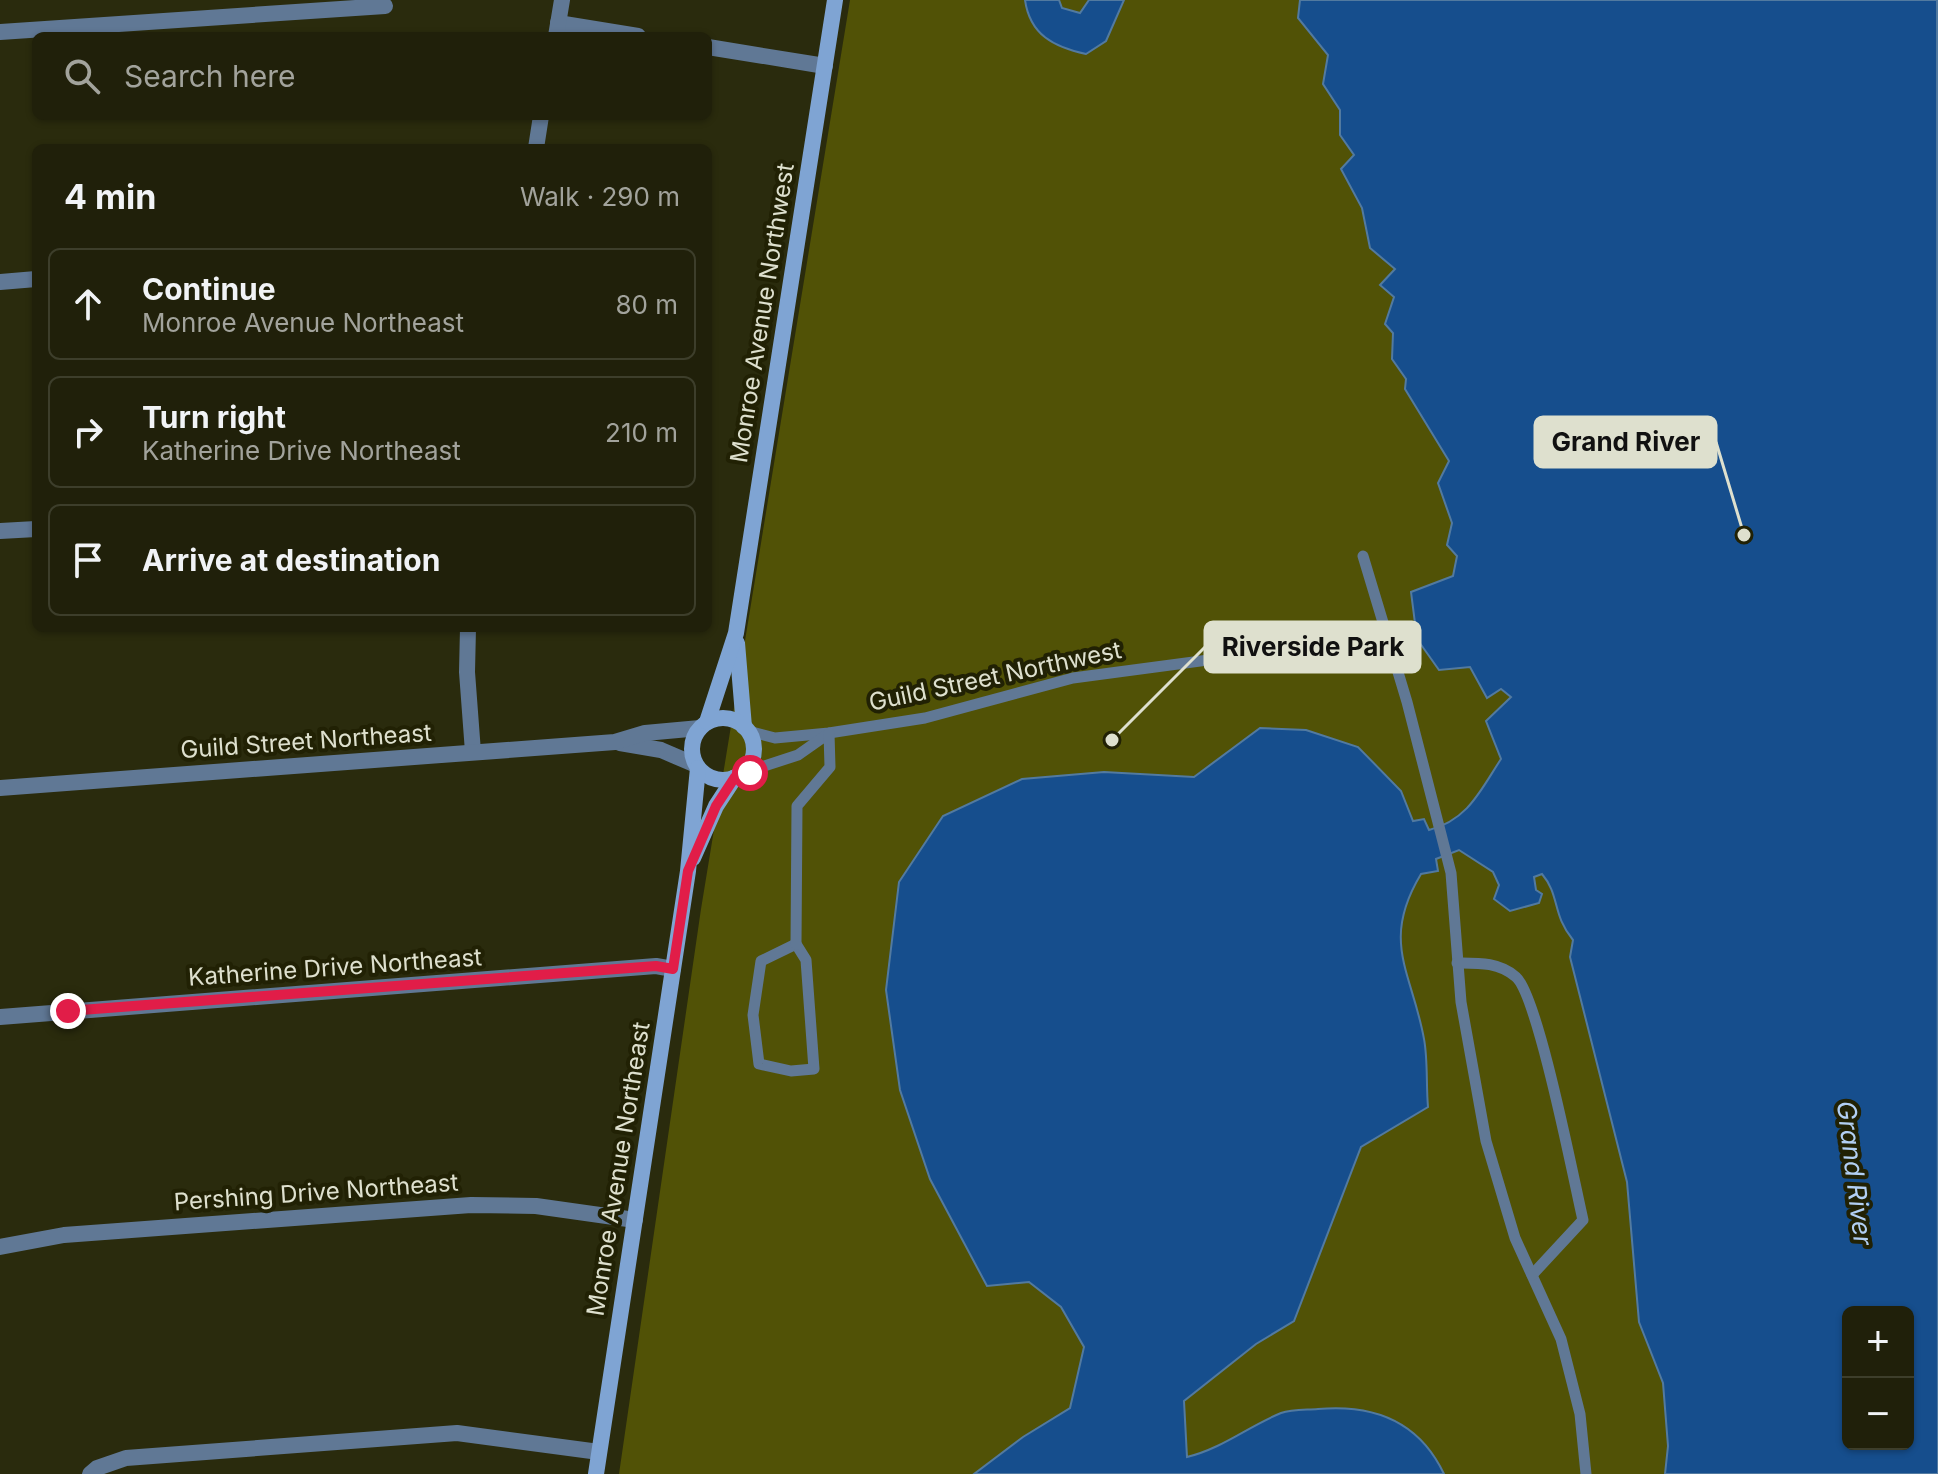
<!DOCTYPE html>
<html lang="en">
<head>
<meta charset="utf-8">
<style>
	:root { --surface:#20200a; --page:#2d2d18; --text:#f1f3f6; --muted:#a2a39c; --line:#3d3e2b }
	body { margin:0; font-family:Inter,sans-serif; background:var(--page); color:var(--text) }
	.controls { position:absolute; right:24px; bottom:24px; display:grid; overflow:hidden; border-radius:12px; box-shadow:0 2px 6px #0004 }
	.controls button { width:72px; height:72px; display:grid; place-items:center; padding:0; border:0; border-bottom:2px solid var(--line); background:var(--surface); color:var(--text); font:40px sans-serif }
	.stop { position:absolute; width:24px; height:24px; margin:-18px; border:6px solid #e11d48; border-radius:50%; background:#fff }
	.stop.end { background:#e11d48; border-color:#fff; box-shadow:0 2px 8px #0008 }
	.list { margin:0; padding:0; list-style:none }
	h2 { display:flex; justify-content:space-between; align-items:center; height:104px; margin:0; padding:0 32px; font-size:34px }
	h2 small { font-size:26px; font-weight:400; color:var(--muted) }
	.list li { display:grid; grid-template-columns:52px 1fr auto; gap:24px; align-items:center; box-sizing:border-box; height:112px; margin:0 16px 16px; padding:0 16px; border:2px solid var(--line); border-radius:12px }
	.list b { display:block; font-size:30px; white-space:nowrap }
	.list p { margin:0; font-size:26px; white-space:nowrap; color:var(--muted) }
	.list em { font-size:26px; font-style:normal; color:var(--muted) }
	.icon { flex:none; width:44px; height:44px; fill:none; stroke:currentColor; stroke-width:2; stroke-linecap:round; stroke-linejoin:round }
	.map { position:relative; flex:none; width:1938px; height:1474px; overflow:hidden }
	.search { position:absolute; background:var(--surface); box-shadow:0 2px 6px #0004; left:32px; top:32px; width:680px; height:88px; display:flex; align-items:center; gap:20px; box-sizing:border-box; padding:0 28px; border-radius:12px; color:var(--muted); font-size:30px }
	.panel { position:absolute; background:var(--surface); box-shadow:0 2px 6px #0004; left:32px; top:144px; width:680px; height:488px; border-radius:12px }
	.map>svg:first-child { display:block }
	.green { fill:#515206 }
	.water { fill:#164e8d; stroke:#527aa0; stroke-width:2; fill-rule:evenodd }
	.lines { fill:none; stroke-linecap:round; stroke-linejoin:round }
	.lane { stroke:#607895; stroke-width:11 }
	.street { stroke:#607895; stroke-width:16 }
	.secondary { stroke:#7fa4d3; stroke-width:16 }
	.route { stroke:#e11d48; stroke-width:10 }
	.labels { text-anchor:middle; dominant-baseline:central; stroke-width:8; stroke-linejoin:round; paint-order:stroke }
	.street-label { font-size:24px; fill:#dee0ce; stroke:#212104 }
	.water-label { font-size:26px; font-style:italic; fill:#b2cff3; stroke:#212104 }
	.leader { fill:none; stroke:#dee0ce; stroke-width:3 }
	.callout-dot { fill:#dee0ce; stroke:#212104; stroke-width:3 }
	.callout { fill:#dee0ce; stroke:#dee0ce; stroke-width:3 }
	.callout-label { font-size:26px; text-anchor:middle; font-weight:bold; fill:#111 }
</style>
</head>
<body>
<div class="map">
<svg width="1938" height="1474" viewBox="0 0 1938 1474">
	<rect width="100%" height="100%" fill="#2a2b0d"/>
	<path class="green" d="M850 0H1300L1299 18 1328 55 1323 84 1340 110V135L1355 155 1342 170 1362 208 1370 248 1395 269 1394 297 1385 323 1393 333 1392 359 1406 379V389L1449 461 1438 483 1452 523 1447 545 1457 556 1453 576 1470 667 1512 698 1501 759 1493 872 1499 885 1536 890 1534 877 1542 874C1560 895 1552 915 1573 940L1570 957 1627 1182 1639 1322 1663 1383 1668 1446 1665 1474H619L701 909Z"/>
	<g class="water">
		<path d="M1025 0H1059L1062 8 1080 13 1089 0H1124L1106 41 1086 54C1054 47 1030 35 1025 0Z"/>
		<path d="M1300 0H1937L1938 1474H1665L1668 1446 1663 1383 1639 1322 1627 1182 1570 957 1573 940C1552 915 1560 895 1542 874L1534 877 1536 890 1542 894 1539 903 1510 911 1494 899 1499 885 1493 872 1459 850 1436 859 1438 871 1421 874C1380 942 1412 972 1424 1039 1428 1060 1426 1085 1428 1107L1361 1147 1294 1321 1256 1344 1184 1401 1187 1457C1223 1448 1247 1427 1281 1413 1292 1409 1306 1410 1318 1409 1374 1404 1419 1421 1444 1474H974L1023 1437 1070 1408 1084 1347 1061 1307 1029 1282 987 1286 930 1179 900 1090 886 990 899 882 943 816 1022 779 1104 772 1194 777 1260 728 1306 730 1358 747 1401 791 1413 821 1424 819 1429 830C1468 820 1480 791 1501 759L1486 721 1511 697 1501 689 1487 698 1470 667 1439 670 1417 639 1411 592 1453 576 1457 556 1447 545 1452 523 1438 483 1449 461 1405 389 1406 379 1392 359 1393 333 1385 324 1394 297 1380 285 1395 269 1370 248 1362 208 1341 169 1354 155 1340 135V110L1323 84 1328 55 1298 18ZM1848 1312H1908V1444H1848Z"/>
	</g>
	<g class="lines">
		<g class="lane">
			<path d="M1363 556 1407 702 1451 873 1461 1002 1486 1141 1515 1238 1561 1339 1580 1414 1586 1474"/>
			<path d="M748 731 775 738 829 733 925 718 1073 678 1388 636"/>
			<path d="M743 773 798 755 825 736"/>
			<path d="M796 944 806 960 814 1069 791 1071 759 1064 753 1015 761 961Z"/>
			<path d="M796 944 797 806 830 767 829 733"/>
			<path d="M1457 963C1478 963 1499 962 1516 977 1538 996 1574 1181 1583 1220L1532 1275"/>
		</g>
		<g class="street">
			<path d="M558 23 638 36"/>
			<path d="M0 32 385 6"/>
			<path d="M556 36 562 0"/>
			<path d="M708 47 825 66"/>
			<path d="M536 148 541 116"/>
			<path d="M0 282 36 279"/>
			<path d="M0 531 36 529"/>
			<path d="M468 628 467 672 473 752"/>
			<path d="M620 743 661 750 696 765"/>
			<path d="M0 788 615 742 645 733 700 728"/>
			<path d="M0 1017 656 966 673 969"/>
			<path d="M0 1247 64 1235 471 1205 536 1206 635 1220"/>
			<path d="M90 1474 97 1468 126 1458 457 1433 599 1452"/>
		</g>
		<g class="secondary">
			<path d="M737 643 744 727"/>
			<circle cx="723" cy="749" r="31"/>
			<path d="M707 722 736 633 835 0"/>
			<path d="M693 858 716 806 735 777"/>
			<path d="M596 1474 688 871 698 768"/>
		</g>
	</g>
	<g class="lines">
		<path class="route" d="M68 1011 656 966 673 969 688 871 716 806 735 777 750 773"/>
	</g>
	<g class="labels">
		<g class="street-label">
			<text transform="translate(762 313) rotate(-81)">Monroe Avenue Northwest</text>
			<text transform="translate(995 676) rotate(-12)">Guild Street Northwest</text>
			<text transform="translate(306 741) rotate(-4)">Guild Street Northeast</text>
			<text transform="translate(335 967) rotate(-4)">Katherine Drive Northeast</text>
			<text transform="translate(618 1169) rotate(-81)">Monroe Avenue Northeast</text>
			<text transform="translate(316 1192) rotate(-4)">Pershing Drive Northeast</text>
		</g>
		<g class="water-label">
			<text transform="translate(1855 1173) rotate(83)">Grand River</text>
		</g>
	</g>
	<path class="leader" d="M1744 535L1716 442M1112 740L1205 647"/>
	<g class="callout-dot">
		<circle cx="1744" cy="535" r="8"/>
		<circle cx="1112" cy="740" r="8"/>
	</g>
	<g class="callout">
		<rect x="1535" y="417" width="181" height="50" rx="8"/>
		<rect x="1205" y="622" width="215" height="50" rx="8"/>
	</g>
	<g class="callout-label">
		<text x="1626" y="451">Grand River</text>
		<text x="1313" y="656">Riverside Park</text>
	</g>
</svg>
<div class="controls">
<button>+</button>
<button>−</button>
</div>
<div class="stop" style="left:750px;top:773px"></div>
<div class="stop end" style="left:68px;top:1011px"></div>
<div class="search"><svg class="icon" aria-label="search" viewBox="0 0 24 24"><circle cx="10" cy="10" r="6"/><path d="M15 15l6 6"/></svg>Search here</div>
<section class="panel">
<h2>4 min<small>Walk · 290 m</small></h2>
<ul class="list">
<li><svg class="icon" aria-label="ahead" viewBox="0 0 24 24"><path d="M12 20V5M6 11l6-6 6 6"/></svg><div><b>Continue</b><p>Monroe Avenue Northeast</p></div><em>80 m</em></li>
<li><svg class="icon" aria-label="right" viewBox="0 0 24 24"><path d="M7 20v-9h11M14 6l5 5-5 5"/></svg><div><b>Turn right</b><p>Katherine Drive Northeast</p></div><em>210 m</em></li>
<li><svg class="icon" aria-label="arrive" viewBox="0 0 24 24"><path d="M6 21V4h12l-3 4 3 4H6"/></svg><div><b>Arrive at destination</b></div></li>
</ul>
</section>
</div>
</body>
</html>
